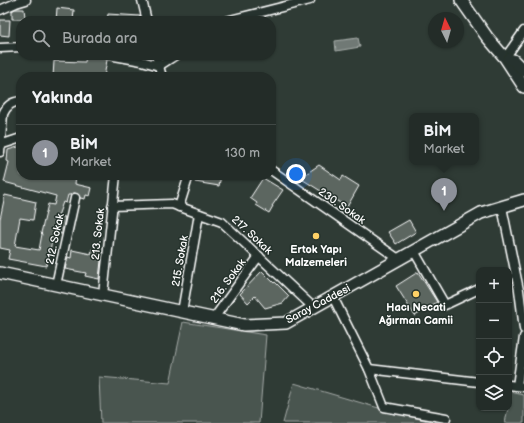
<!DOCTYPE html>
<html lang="tr">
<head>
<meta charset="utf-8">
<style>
	:root { --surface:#232c28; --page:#2f3834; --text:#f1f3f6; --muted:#a3a7a8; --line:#404845; --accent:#8c9099 }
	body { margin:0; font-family:"Balsamiq Sans",sans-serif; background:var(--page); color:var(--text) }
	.controls { position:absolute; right:12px; bottom:12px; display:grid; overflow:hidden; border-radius:8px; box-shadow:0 1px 3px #0004 }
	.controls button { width:36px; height:36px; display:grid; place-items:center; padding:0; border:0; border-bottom:1px solid var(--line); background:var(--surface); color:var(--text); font:20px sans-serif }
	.compass { position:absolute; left:428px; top:12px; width:36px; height:36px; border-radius:50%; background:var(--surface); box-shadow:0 1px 3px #0004; rotate:355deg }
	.you { position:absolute; left:296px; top:174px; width:14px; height:14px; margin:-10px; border:3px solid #fff; border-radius:50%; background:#1a73e8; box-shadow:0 0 0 6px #1a73e833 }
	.badge { display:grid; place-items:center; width:26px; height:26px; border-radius:50%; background:var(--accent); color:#fff; font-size:13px; font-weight:700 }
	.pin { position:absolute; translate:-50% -33px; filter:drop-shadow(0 1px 2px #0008) }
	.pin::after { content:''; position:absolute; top:21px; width:14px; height:12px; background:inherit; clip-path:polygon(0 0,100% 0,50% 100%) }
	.popup { position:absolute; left:409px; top:113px; width:70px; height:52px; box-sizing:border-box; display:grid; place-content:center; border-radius:8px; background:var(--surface); filter:drop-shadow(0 1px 3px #0005); font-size:13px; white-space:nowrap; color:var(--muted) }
	.popup b { font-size:15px; color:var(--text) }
	.popup::after { content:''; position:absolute; left:50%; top:100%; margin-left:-8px; border:8px solid transparent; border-top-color:var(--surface) }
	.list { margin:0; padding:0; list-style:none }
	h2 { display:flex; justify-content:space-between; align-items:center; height:52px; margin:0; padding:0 16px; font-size:17px }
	h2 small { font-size:13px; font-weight:400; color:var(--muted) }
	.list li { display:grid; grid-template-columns:26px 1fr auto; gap:12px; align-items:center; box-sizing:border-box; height:56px; padding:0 16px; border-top:1px solid var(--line) }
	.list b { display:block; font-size:15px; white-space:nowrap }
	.list p { margin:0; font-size:13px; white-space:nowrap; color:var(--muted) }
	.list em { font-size:13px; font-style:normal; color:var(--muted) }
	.icon { flex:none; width:22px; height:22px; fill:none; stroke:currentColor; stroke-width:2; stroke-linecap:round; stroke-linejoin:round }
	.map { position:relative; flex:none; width:524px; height:423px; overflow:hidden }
	.search { position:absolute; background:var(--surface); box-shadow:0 1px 3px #0004; left:16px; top:16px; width:260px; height:44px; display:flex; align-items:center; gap:10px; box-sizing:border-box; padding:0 14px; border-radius:16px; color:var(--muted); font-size:15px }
	.panel { position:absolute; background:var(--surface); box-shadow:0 1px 3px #0004; left:16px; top:72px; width:260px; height:108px; border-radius:16px }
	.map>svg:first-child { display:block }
	.green { fill:#4a544f; stroke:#a4aaa7 }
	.water { fill:#707975; stroke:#a9afac }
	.building { fill:#5b6661; stroke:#fff }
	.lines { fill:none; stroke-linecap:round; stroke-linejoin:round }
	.minor-casing { stroke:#fff; stroke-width:11 }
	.major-casing { stroke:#fff; stroke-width:14 }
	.minor { stroke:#26332d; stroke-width:8 }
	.major { stroke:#26332d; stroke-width:11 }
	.poi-dot { fill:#ffd166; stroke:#26332d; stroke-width:1.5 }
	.labels { text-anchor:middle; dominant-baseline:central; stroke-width:3; stroke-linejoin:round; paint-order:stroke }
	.street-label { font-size:11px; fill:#fff; stroke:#26332d }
	.poi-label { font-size:11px; font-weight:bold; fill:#fff; stroke:#26332d }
</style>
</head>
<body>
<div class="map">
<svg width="524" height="423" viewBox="0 0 524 423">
	<rect width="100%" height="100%" fill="#2f3b35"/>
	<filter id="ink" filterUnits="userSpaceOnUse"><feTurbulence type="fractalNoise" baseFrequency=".025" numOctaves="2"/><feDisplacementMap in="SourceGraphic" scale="8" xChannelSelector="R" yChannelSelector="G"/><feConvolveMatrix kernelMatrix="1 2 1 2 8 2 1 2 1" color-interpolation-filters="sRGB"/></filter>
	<g filter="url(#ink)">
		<g class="green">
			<path d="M183 322 266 335 259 423H101L99 377 170 383Z"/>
			<path d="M294 383 382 409 435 423H283Z"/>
			<path d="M510 392 524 395V423H505L508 408H509Z"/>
		</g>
		<path class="water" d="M358 38 360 47 336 51 335 41Z"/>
		<g class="building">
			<path d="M57 8 74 10 73 21H56Z"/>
			<path d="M15 9H24L25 17 20 19H12V11Z"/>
			<path d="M108 14 140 16V21H107Z"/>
			<path d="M0 20H10L9 36 0 35Z"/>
			<path d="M86 55 104 57 107 60 104 77H95L77 74V77H53L54 61 85 62Z"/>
			<path d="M21 146V175H28L42 179V175H76L75 184 92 188 90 196 86 195 85 199 80 198 78 194 74 193 70 195H68L66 203 63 202 58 216 65 217 62 234 54 233 46 266 8 259 10 250 0 248V219L5 195 36 202 33 220 20 218 15 246 39 250 42 234 41 233 48 204 54 205 56 196 4 182 9 162 7 161 8 150Z"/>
			<path d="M319 165 341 180 343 176 359 186 347 207 332 198 300 178Z"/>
			<path d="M197 175H221L219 186 195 182Z"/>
			<path d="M263 178 283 190 272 206H273L269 213 256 205 257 203 250 198Z"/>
			<path d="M409 220 416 232 396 244 388 232Z"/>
			<path d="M92 249 102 252 99 279 85 276 86 273 65 269 68 257 71 258 72 250 91 254Z"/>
			<path d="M262 271 274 283 275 282 289 296 283 303 265 308 255 296 248 303 240 294Z"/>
			<path d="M418 272 437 302 415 316 396 286Z"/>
		</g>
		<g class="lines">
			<defs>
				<g id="minor">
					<path d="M142 0 147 21"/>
					<path d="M0 10 16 3 26 0"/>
					<path d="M226 21 310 0"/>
					<path d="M0 48 21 47"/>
					<path d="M109 55 142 61 159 66 176 55"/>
					<path d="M156 55 162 77"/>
					<path d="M505 58 524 31"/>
					<path d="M0 145 21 138"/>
					<path d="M0 152 3 114C7 105 12 102 21 101"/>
					<path d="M271 170 400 260"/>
					<path d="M112 206 172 204 222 222 314 308"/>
					<path d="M179 207 189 175"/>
					<path d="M502 207 519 290 524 329"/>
					<path d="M414 251 445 305 479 289"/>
					<path d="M56 285 75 198"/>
					<path d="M103 295 116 175"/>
					<path d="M333 297 369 369 479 382"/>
					<path d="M182 312 199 214"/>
					<path d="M214 318 259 256"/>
					<path d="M369 369 384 407 446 418"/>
					<path d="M509 385 524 387"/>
					<path d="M517 386 524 337"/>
				</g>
				<g id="major">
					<path d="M461 0 487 37 505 58 524 87"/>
					<path d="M509 59 513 60 524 71"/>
					<path d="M0 273 244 325 286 323 481 213 524 200"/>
				</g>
			</defs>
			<use href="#minor" class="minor-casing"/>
			<use href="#major" class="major-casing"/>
			<use href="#minor" class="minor"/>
			<use href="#major" class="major"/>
		</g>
	</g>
	<g class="poi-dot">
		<circle cx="316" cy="236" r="4"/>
		<circle cx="416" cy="294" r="4"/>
	</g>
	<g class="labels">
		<g class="street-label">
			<text transform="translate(342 206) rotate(35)">230. Sokak</text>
			<text transform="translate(98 234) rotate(-84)">213. Sokak</text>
			<text transform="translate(252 235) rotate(43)">217. Sokak</text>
			<text transform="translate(55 239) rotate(-78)">212. Sokak</text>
			<text transform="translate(180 261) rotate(-80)">215. Sokak</text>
			<text transform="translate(228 281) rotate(-54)">216. Sokak</text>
			<text transform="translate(318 304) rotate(-28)">Saray Caddesi</text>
		</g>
		<g class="poi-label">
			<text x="316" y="249">Ertok Yapı<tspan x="316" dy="13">Malzemeleri</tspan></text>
			<text x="416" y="307">Hacı Necati<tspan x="416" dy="13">Ağırman Camii</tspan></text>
		</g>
	</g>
</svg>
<div class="controls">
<button>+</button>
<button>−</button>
<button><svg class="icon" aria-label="locate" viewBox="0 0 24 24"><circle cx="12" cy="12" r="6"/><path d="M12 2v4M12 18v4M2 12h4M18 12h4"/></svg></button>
<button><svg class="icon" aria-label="layers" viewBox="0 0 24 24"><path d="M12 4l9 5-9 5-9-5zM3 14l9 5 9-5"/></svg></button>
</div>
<svg class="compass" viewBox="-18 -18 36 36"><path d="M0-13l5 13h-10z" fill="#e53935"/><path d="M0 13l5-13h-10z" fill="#a3a7a8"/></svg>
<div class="you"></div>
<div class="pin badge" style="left:444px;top:211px">1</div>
<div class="popup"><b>BİM</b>Market</div>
<div class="search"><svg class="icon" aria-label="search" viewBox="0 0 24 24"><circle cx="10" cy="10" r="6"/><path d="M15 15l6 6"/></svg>Burada ara</div>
<section class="panel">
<h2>Yakında<small></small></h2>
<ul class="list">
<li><span class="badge">1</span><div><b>BİM</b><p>Market</p></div><em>130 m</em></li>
</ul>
</section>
</div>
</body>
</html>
